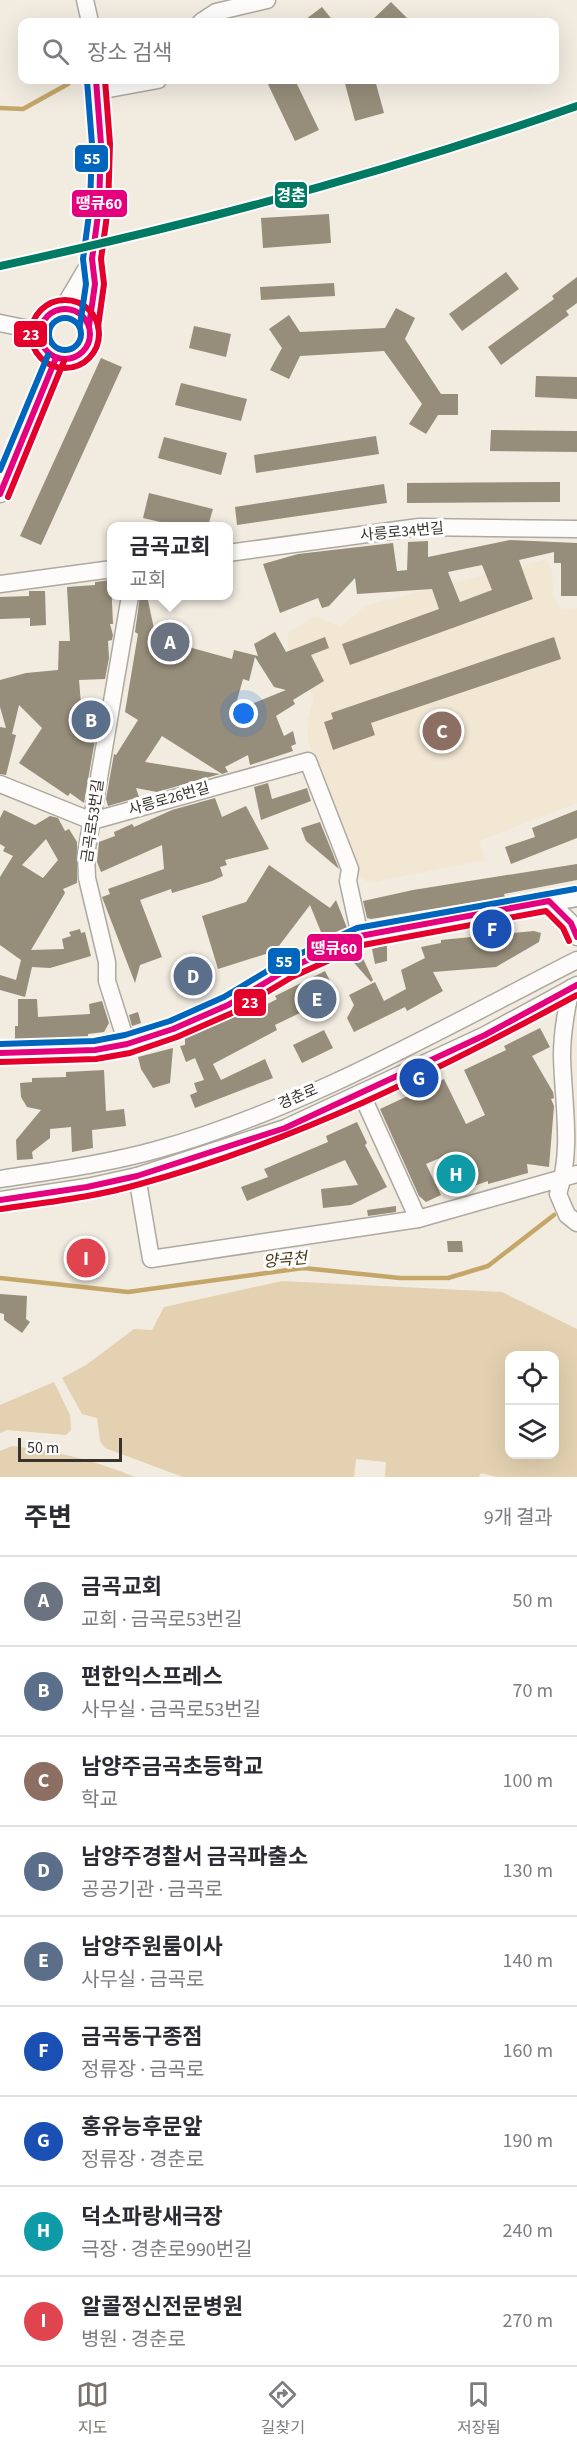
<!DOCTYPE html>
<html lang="ko">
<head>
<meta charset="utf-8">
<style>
	:root { --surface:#fff; --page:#f7f7f7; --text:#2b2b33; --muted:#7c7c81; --line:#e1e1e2; --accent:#79736b }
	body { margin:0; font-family:"Source Sans 3","Noto Sans KR",sans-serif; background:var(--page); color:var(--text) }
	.controls { position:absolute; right:18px; bottom:18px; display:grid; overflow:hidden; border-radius:12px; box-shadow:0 6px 24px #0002 }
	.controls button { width:54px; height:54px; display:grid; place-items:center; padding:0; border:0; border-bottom:2px solid var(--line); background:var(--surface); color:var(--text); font:30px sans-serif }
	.scale { position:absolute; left:18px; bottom:15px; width:104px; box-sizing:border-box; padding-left:6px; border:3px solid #38332c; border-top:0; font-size:16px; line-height:21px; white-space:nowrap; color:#38332c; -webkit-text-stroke:4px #fff; paint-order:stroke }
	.you { position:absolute; left:244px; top:714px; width:21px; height:21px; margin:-15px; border:4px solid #fff; border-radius:50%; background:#1a73e8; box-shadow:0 0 0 9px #1a73e833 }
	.badge { display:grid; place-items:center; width:39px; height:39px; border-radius:50%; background:var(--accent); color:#fff; font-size:20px; font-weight:700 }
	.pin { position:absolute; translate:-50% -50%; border:3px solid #fff; box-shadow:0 2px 6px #0006 }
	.popup { position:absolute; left:107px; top:522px; width:126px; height:78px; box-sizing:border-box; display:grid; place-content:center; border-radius:12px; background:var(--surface); filter:drop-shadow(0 2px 4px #0005); font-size:20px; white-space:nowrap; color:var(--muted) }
	.popup b { font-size:22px; color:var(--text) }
	.popup::after { content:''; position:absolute; left:50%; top:100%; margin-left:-12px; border:12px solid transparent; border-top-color:var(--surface) }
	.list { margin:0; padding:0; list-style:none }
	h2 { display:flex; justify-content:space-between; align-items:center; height:78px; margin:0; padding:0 24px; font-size:26px }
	h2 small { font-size:20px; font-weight:400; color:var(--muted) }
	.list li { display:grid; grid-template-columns:39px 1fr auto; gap:18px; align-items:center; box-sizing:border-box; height:90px; padding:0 24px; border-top:2px solid var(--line) }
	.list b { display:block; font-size:22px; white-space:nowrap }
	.list p { margin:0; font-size:20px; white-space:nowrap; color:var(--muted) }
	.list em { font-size:20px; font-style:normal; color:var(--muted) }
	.icon { flex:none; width:33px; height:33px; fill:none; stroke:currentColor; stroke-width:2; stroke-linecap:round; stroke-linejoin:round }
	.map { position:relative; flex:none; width:577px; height:1477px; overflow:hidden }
	.search { position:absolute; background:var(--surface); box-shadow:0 6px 24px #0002; left:18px; right:18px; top:18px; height:66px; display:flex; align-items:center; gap:15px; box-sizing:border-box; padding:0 21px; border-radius:12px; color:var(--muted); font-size:22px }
	.sheet { height:888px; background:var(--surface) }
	nav { display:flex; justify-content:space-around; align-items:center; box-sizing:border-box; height:84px; border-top:2px solid var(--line); background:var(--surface); font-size:16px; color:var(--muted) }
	nav a { display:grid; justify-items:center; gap:3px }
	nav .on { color:var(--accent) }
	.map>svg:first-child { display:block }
	.built { fill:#f2e7d3 }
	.green { fill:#e3d1b1; fill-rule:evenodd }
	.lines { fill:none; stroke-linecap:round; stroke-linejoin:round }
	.stream { stroke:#c4a668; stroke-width:4.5 }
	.building { fill:#968d7a; fill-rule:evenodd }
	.minor-casing { stroke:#ada9a1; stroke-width:19 }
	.minor { stroke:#fdfcfa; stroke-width:16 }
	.bus-1-casing { stroke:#fff; stroke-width:10 }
	.bus-2-casing { stroke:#fff; stroke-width:10 }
	.bus-3-casing { stroke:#fff; stroke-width:10 }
	.bus-1 { stroke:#e5007d; stroke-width:6 }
	.bus-2 { stroke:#e4002b; stroke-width:6 }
	.bus-3 { stroke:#0065bd; stroke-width:6 }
	.rail-1-casing { stroke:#fff; stroke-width:12 }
	.rail-1 { stroke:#007a62; stroke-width:8 }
	.labels { text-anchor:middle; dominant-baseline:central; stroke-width:6; stroke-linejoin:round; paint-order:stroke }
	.street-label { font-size:15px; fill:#38332c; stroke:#fff }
	.water-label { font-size:16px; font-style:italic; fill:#493713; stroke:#fff }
	.line-badge { stroke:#fff; stroke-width:2 }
	.badge-label { font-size:16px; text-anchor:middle; font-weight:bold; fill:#fff }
</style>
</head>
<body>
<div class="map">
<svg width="577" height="1477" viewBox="0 0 577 1477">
	<rect width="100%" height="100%" fill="#f1ebe0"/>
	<path class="built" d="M547 559 552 572 553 596 562 610 577 608V803L479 841 485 860 368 883 360 876 308 741 307 721 314 698 288 646V633L315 616 340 627 367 605Z"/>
	<g class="green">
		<path d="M282 1281 502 1292 577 1329V1477H497L481 1473 479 1477H385L386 1462 356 1459 354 1477H183L105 1448 100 1441 97 1418 82 1414 62 1378 86 1365 134 1329 152 1330 164 1307ZM510 1356H554V1454H510Z"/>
		<path d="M54 1382 70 1415 71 1430 66 1435 7 1430 0 1433V1405Z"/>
		<path d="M12 1446C56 1451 94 1460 135 1477H0V1451Z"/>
	</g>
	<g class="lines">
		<g class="stream">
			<path d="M0 108 23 109 68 84"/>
			<path d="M0 1278 128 1292 303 1268 400 1278H448L488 1266 554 1215"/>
		</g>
	</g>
	<g class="building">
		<path d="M391 2 411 22H370Z"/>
		<path d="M322 7 334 22H302Z"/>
		<path d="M266 80H295L319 130 295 141Z"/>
		<path d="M344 80H375L384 113 355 121Z"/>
		<path d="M329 214 331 243 263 248 261 218Z"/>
		<path d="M506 272 519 289 462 331 449 314Z"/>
		<path d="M577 277V303L566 311 569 315 501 365 488 347 554 299 552 296Z"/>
		<path d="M334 283 335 296 261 300 260 287Z"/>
		<path d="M396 308 415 318 405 339 441 394H458V415H438L426 434 409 424 422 404 384 351 300 356 289 379 270 370 282 348 269 329 289 315 300 332 385 328Z"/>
		<path d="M194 326 231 334 226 357 189 348Z"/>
		<path d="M101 358 122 367 41 545 20 536Z"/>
		<path d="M536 376 577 377V399L535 397Z"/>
		<path d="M181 383 247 399 241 421 175 405Z"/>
		<path d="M491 430 577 431V452L490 451Z"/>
		<path d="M376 436 379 454 256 473 254 455Z"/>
		<path d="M164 437 227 453 221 475 158 458Z"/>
		<path d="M560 482V502L407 503V483Z"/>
		<path d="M384 484 387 503 237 525 235 507Z"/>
		<path d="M149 493 213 509 208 526H178L143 518Z"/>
		<path d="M510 540 577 543V596H561V563H554V552L519 560 533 599 350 665 342 644 439 609 432 589 357 594 355 578 329 606 322 608 318 598 280 613 263 564 298 554 393 543 397 571 407 570 408 542 428 541V557ZM482 565 492 590 460 602 448 572Z"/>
		<path d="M111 580 113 624H110L113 635 112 640 108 641 109 658 105 679 79 680 81 704 92 705V710L100 711 84 803 70 793 68 796 19 763 42 728 19 705 12 734 16 735 6 775 0 774V727L6 728 0 707V680L26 673 58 670 59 641H70L67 587 95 585V582Z"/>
		<path d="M29 591H45L46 625 30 626V618L0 619V597L29 596Z"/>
		<path d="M140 596H147L156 638 232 659 234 650 258 656 254 644 275 632 286 652 325 637 329 648 311 655 324 681 293 700 295 704 276 716 284 736 293 731 296 744 291 746 293 751 250 765 248 755 225 767 228 772 222 774 162 736 145 762 220 774 157 792 136 788 139 797 108 806 106 799 114 754 116 755 138 720 125 712 138 634 135 632ZM255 657 274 687 286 690 234 711 243 679 249 681Z"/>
		<path d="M554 637 561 659 371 723 375 735 333 750 324 722 333 719 331 713Z"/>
		<path d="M268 783 272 799 307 788 311 801 261 820 254 787Z"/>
		<path d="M215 798 222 817 246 806 269 849 225 860 227 865 220 867 223 876 212 881 172 893 171 889 140 900 162 957 140 965 135 983 102 897 110 894 108 889 164 869 162 845 101 872 97 862 99 842 115 836 114 832 132 824 134 827 172 810Z"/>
		<path d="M4 810 35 825 50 816 58 818 65 831 69 829 77 842V883L63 889 65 893 31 950 64 949 62 939 71 936 69 932 80 929 81 933 85 932 91 956 50 968 32 967 25 997 0 990V975L16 980 21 960 0 945V877L13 856 3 851 5 847 0 844V818ZM46 839 58 860 43 878 22 865Z"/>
		<path d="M577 810V838L511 864 505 847 535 837 532 828Z"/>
		<path d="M320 822 339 869 306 841 301 828Z"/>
		<path d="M577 864V880L504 894 505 897 371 919 367 918 363 901 413 890Z"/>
		<path d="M269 865 330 908 336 900 347 928 323 937 310 905 275 951 218 969 202 916 246 902Z"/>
		<path d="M534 931 541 933 539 942 496 967 433 972 443 991 407 1011 405 1007 354 1032 347 1018 354 1005 349 995 375 982 384 1001 406 989 401 970 425 958 421 947 441 943V940Z"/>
		<path d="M387 945V961L375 964 372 949Z"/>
		<path d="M360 952 373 980 371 982 348 956Z"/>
		<path d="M207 962 212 980 180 990 174 973Z"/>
		<path d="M325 971 337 995 275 1025 277 1030 213 1064 221 1080 265 1059 273 1078 195 1108 190 1095 197 1092 194 1083 204 1080 195 1058 186 1062 180 1046 185 1045V1038L245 1012 247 1015 277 999 275 996Z"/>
		<path d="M18 999H37L38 1017 90 1014 89 1004 102 1001 109 1023 104 1032 88 1034V1038L15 1040V1026H18Z"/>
		<path d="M138 1012 141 1023 132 1026 129 1015Z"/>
		<path d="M540 1028 550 1047 532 1056 553 1092 554 1098 551 1099 554 1106 549 1167 527 1164 528 1173 488 1184V1181L460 1191 447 1155 426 1164 441 1195 426 1202 419 1196 380 1109 444 1079 466 1124 485 1115 464 1070 506 1050 504 1046Z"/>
		<path d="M324 1030 333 1048 302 1063 293 1045Z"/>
		<path d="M173 1048 170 1083 153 1088 141 1069 138 1057Z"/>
		<path d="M104 1070 106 1111 124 1109 126 1126 92 1130 93 1148 72 1152 71 1127 50 1129V1138L32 1152 33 1159 17 1160 16 1140 41 1110 27 1107 21 1097 20 1083 32 1082V1078L66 1077V1072Z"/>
		<path d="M357 1122 367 1143 365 1145 387 1187 351 1205 323 1208 321 1189 358 1185 345 1160 247 1201 241 1187 268 1177 264 1169 328 1142 326 1136Z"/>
		<path d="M396 1206V1212L368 1216 367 1210Z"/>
		<path d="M447 1241H462L463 1252H448Z"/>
		<path d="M0 1294 27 1296 26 1319 30 1322 22 1333 4 1320V1314L0 1313Z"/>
	</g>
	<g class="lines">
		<defs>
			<g id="minor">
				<path d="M85 0 90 22"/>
				<path d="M201 22 216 12 267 0"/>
				<path d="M98 91 158 80"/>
				<path d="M63 308 92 259"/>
				<circle cx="65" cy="334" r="25"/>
				<path d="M0 323 39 331"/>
				<path d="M89 326 95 284 92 259 99 208 101 144 96 80"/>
				<path d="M0 494 56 358"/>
				<path d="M228 553 419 527 577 529"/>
				<path d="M0 584 112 569"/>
				<path d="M0 784 92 821 308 761 350 869 348 881 360 936"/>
				<path d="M549 901 571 923 577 937"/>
				<path d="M571 988C566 1010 562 1033 562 1056 563 1103 573 1149 558 1194L567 1215 577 1223"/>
				<path d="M127 1044 107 981V962L87 878 86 854 130 596"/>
				<path d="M0 1053 95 1050 127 1044 173 1029 228 1005 288 969 360 936 577 898"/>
				<path d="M361 1093 418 1219"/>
				<path d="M137 1176 151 1259 418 1219 577 1174"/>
				<path d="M0 1179C52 1171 105 1164 156 1150 301 1110 443 1028 577 960"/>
				<path d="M0 1200 87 1187 137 1176 285 1128 485 1035 577 985"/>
			</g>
		</defs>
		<use href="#minor" class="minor-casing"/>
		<use href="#minor" class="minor"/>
		<defs>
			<g id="bus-1">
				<circle cx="65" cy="334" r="25"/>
				<path d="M89 326 95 284 92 259 99 208 101 144 96 80"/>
				<path d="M0 494 56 358"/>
				<path d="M0 1053 95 1050 127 1044 173 1029 228 1005 288 969 360 936 549 901 571 923 577 937"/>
				<path d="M0 1200 87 1187 137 1176 285 1128 485 1035 577 985"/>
			</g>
			<g id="bus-2">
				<circle cx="65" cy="334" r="34"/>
				<path d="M98 327 104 284 101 259 108 208 110 144 105 80"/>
				<path d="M8 497 64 361"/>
				<path d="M0 1062 96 1059 130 1053 177 1037 232 1013 292 977 363 945 546 911 563 928 569 941"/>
				<path d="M1 1209C48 1202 95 1197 140 1184 294 1142 437 1071 577 995"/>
			</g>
			<g id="bus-3">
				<circle cx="65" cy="334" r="16"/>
				<path d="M80 325 86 284 83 259 90 207 92 144 87 81"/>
				<path d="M0 470 48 355"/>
				<path d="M0 1044 94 1041 125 1035 170 1021 224 997 284 961 357 928 575 889"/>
			</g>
		</defs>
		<use href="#bus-1" class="bus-1-casing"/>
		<use href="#bus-2" class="bus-2-casing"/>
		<use href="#bus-3" class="bus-3-casing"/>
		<use href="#bus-1" class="bus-1"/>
		<use href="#bus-2" class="bus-2"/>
		<use href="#bus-3" class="bus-3"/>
		<defs>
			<path id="rail-1" d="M0 266C196 224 388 172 577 106"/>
		</defs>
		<use href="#rail-1" class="rail-1-casing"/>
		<use href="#rail-1" class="rail-1"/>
	</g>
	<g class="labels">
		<g class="street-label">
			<text transform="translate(402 532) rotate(-5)">사릉로34번길</text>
			<text transform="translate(169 799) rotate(-16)">사릉로26번길</text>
			<text transform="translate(93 821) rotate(-82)">금곡로53번길</text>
			<text transform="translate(298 1097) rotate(-23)">경춘로</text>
		</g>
		<g class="water-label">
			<text transform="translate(285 1260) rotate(-5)">양곡천</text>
		</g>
	</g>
	<g class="line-badge">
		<rect x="74" y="144" width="35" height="29" rx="6" fill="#0065bd"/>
		<rect x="274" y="181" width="34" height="28" rx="6" fill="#007a62"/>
		<rect x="71" y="189" width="57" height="29" rx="6" fill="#e5007d"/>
		<rect x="13" y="320" width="35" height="28" rx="6" fill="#e4002b"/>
		<rect x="306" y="933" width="57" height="29" rx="6" fill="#e5007d"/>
		<rect x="267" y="947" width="34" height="28" rx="6" fill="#0065bd"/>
		<rect x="233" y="988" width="34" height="29" rx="6" fill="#e4002b"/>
	</g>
	<g class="badge-label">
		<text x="92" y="164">55</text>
		<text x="291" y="201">경춘</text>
		<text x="99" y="209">땡큐60</text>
		<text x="31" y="340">23</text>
		<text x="334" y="954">땡큐60</text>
		<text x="284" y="967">55</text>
		<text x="250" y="1008">23</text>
	</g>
</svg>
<div class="controls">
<button><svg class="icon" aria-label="locate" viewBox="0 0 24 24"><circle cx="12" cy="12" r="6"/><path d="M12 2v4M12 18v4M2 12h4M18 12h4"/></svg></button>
<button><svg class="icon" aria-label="layers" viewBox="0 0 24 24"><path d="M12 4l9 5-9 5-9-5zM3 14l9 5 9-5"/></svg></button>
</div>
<div class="scale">50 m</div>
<div class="you"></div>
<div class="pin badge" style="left:170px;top:642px;background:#6b7280">A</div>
<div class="popup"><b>금곡교회</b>교회</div>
<div class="pin badge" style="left:91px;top:720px;background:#5c6f8a">B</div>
<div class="pin badge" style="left:442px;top:731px;background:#8d6e63">C</div>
<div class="pin badge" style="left:193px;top:976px;background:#5c6f8a">D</div>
<div class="pin badge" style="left:317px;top:999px;background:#5c6f8a">E</div>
<div class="pin badge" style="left:492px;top:929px;background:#1a4fb4">F</div>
<div class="pin badge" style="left:419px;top:1078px;background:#1a4fb4">G</div>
<div class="pin badge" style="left:456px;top:1174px;background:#0f9aa8">H</div>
<div class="pin badge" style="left:86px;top:1258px;background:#e0444e">I</div>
<div class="search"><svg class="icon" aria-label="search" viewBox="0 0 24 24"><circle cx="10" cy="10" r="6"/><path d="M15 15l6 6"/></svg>장소 검색</div>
</div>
<section class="sheet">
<h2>주변<small>9개 결과</small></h2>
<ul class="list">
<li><span class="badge" style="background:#6b7280">A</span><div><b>금곡교회</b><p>교회 · 금곡로53번길</p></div><em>50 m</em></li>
<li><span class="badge" style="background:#5c6f8a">B</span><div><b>편한익스프레스</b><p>사무실 · 금곡로53번길</p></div><em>70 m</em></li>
<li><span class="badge" style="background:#8d6e63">C</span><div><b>남양주금곡초등학교</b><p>학교</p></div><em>100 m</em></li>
<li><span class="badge" style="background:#5c6f8a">D</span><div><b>남양주경찰서 금곡파출소</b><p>공공기관 · 금곡로</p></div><em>130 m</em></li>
<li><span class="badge" style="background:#5c6f8a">E</span><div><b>남양주원룸이사</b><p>사무실 · 금곡로</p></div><em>140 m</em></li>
<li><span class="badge" style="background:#1a4fb4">F</span><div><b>금곡동구종점</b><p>정류장 · 금곡로</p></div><em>160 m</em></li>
<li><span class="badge" style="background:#1a4fb4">G</span><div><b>홍유능후문앞</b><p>정류장 · 경춘로</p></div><em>190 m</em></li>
<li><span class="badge" style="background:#0f9aa8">H</span><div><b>덕소파랑새극장</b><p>극장 · 경춘로990번길</p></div><em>240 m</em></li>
<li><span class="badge" style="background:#e0444e">I</span><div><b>알콜정신전문병원</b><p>병원 · 경춘로</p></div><em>270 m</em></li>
</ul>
</section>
<nav>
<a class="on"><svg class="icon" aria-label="map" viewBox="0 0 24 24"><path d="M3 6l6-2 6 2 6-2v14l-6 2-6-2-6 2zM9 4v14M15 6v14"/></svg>지도</a>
<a><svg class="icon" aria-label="directions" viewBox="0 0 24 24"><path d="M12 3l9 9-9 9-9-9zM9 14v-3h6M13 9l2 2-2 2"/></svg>길찾기</a>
<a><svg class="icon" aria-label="saved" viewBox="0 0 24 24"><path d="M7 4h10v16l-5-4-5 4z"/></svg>저장됨</a>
</nav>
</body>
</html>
